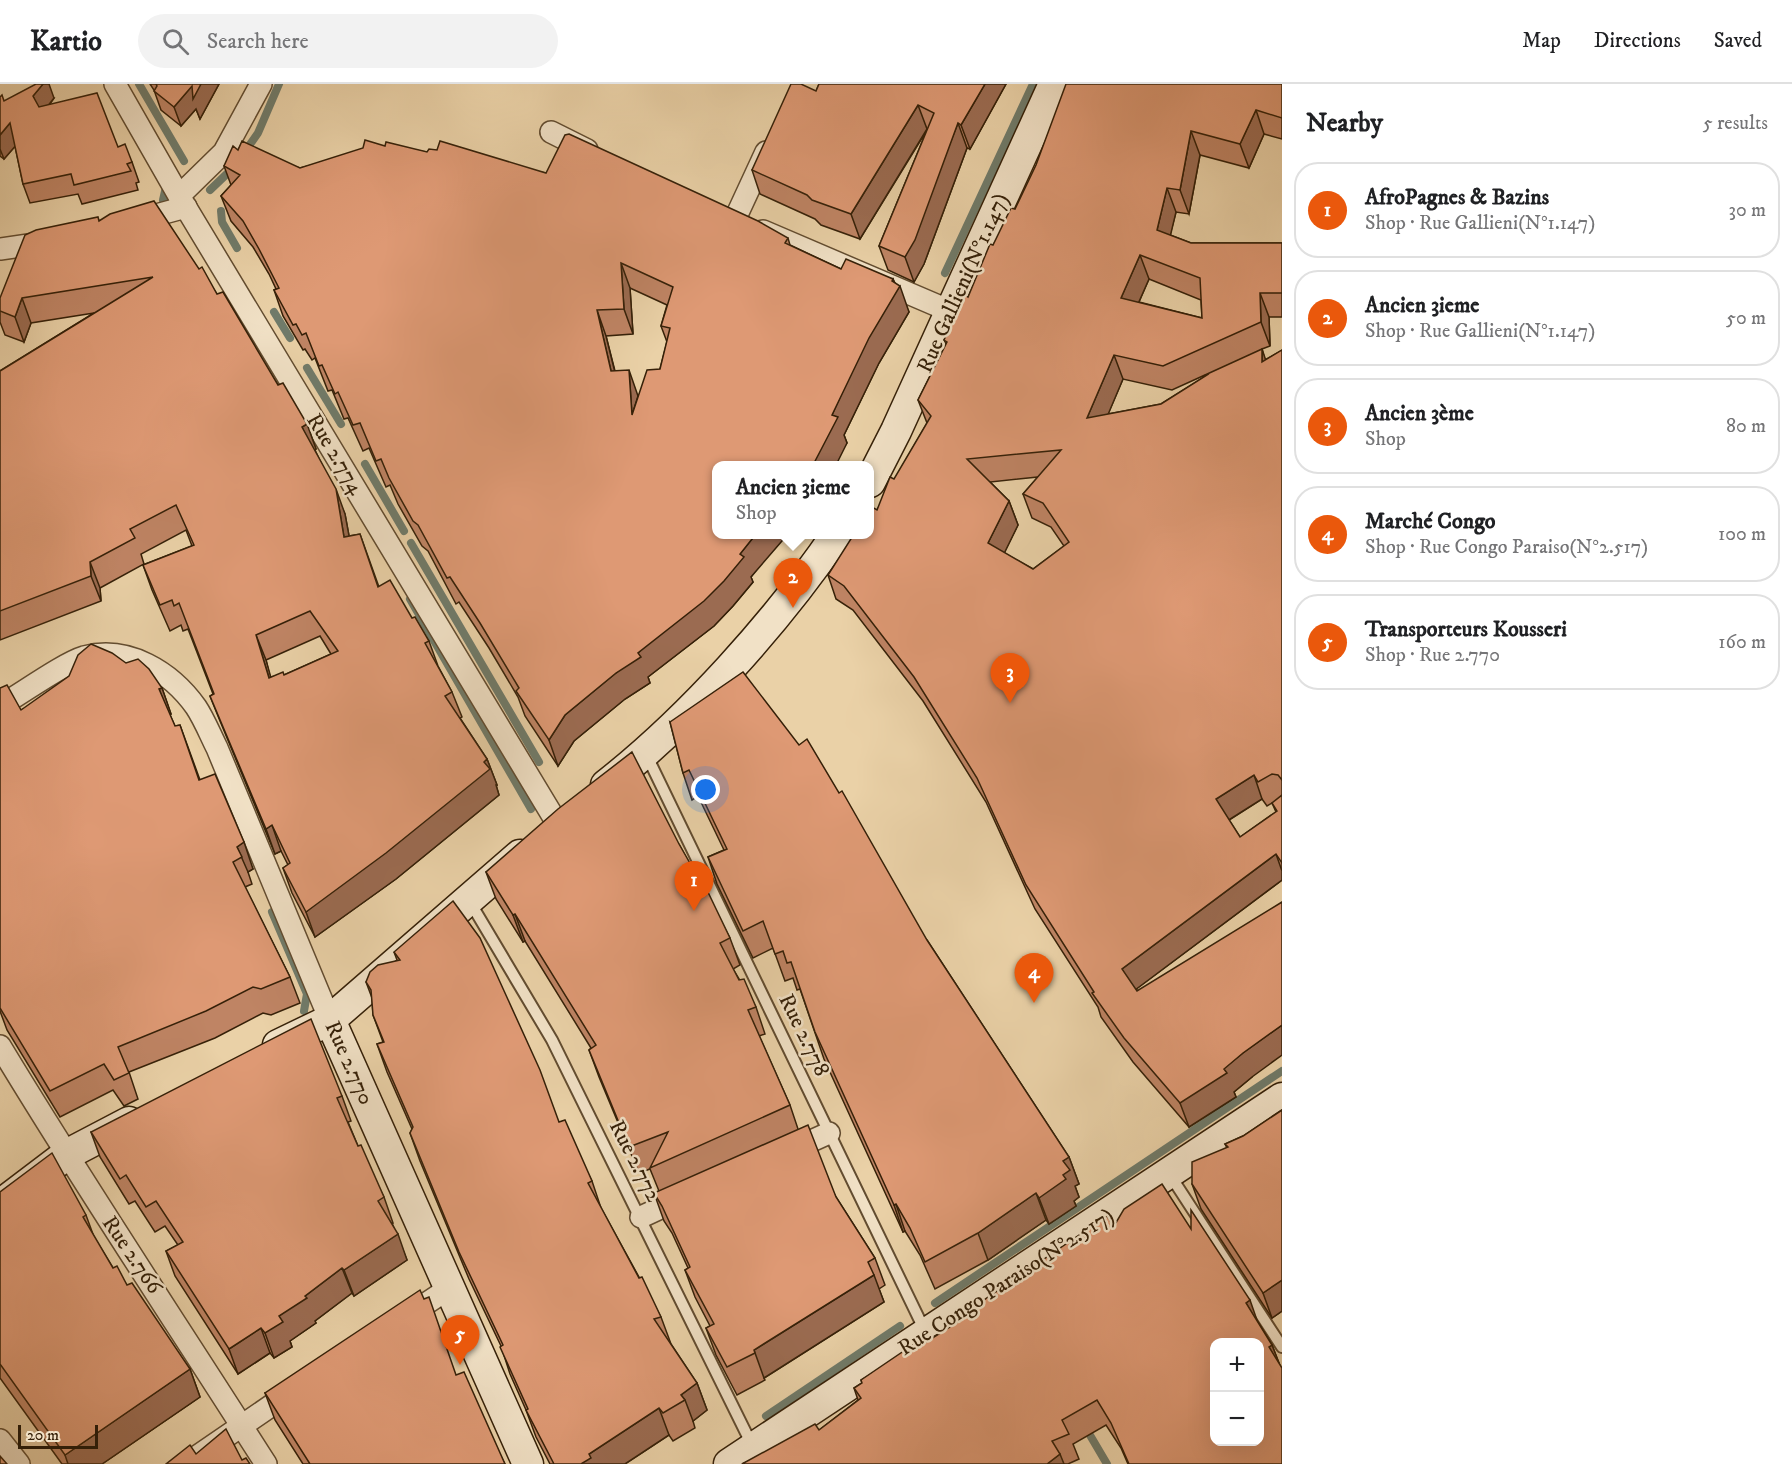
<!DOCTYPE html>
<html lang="en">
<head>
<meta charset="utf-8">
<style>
	:root { --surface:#fff; --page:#f2f2f2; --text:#202124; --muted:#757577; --line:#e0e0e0; --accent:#ea580c }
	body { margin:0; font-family:"IM FELL DW Pica",serif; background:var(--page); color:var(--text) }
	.controls { position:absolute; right:18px; bottom:18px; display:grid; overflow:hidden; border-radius:12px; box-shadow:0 6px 24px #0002 }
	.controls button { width:54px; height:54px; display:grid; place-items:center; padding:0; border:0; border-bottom:2px solid var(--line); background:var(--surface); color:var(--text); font:30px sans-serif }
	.scale { position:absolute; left:18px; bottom:15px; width:80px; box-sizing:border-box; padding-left:6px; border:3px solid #352008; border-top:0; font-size:16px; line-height:21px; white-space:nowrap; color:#352008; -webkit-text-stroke:4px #f1e1c6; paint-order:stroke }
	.you { position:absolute; left:706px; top:706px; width:21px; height:21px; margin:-15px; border:4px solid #fff; border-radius:50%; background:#1a73e8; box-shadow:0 0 0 9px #1a73e833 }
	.badge { display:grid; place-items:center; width:39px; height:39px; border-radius:50%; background:var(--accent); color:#fff; font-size:20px; font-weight:700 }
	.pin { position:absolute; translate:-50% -50px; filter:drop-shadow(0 2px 3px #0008) }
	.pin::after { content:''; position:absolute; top:32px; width:21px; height:18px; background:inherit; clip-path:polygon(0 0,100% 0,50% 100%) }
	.popup { position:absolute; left:712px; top:377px; width:162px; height:78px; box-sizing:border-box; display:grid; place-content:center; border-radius:12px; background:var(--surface); filter:drop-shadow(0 2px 4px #0005); font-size:20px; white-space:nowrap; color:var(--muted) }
	.popup b { font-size:22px; color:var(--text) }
	.popup::after { content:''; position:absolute; left:50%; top:100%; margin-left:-12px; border:12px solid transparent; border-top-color:var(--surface) }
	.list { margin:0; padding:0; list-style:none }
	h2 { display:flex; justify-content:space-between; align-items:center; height:78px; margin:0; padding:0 24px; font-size:26px }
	h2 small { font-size:20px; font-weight:400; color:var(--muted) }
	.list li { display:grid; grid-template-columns:39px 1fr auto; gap:18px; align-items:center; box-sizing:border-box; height:96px; margin:0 12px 12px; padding:0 12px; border:2px solid var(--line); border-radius:24px }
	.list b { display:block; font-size:22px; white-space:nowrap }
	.list p { margin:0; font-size:20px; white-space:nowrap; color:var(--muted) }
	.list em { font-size:20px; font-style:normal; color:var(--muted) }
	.icon { flex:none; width:33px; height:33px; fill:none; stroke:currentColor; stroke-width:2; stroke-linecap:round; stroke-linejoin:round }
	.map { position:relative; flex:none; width:1282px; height:1380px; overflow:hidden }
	header { display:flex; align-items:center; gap:36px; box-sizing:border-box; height:84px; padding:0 30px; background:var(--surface); border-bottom:2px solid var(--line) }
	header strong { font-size:28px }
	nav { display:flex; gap:33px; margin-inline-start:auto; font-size:21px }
	.search { width:420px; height:54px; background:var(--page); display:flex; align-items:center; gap:15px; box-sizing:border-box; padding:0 21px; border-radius:33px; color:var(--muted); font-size:22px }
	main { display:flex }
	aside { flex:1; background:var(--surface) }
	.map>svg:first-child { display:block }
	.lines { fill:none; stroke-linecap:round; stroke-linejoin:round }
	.stream { stroke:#707b6a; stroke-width:8 }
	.lane-casing { stroke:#624c30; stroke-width:14 }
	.street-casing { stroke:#624c30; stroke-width:24 }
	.secondary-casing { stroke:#352008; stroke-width:33 }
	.lane { stroke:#f1e1c6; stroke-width:10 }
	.street { stroke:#f1e1c6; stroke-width:21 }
	.secondary { stroke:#f1e1c6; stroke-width:30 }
	.wall { fill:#bf8464; stroke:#352008; stroke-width:1.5; fill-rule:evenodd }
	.shaded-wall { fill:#9b6b51; stroke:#352008; stroke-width:1.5 }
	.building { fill:#de9974; stroke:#352008; stroke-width:1.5; fill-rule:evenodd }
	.labels { text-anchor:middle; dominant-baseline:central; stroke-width:5; stroke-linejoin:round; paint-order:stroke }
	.street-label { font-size:22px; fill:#352008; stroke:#f1e1c6 }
</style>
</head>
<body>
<header>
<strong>Kartio</strong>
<div class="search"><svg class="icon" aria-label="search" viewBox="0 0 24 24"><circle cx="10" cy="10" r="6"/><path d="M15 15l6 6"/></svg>Search here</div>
<nav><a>Map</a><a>Directions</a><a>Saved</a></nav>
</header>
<main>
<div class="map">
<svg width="1282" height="1380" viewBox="0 0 1282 1380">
	<rect width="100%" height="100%" fill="#ead1a7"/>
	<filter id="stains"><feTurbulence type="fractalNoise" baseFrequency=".00333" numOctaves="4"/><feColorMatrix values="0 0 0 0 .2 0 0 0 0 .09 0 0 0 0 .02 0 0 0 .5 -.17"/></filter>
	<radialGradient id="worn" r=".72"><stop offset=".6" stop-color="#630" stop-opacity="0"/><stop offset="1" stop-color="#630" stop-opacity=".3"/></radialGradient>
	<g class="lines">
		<g class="stream">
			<path d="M139 0 184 77"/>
			<path d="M244 69 258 49 279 0"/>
			<path d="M163 98 166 103 163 116"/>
			<path d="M210 106 233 84"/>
			<path d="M221 127 222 138 237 164"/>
			<path d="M945 189 1033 0"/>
			<path d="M274 228 290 254"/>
			<path d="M307 284 341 340"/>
			<path d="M365 380 404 447"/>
			<path d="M411 459 539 678"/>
			<path d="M410 515 531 725"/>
			<path d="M272 828 307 910 304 927"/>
			<path d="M935 1219 1282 987"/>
			<path d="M766 1332 900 1242"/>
			<path d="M1084 1341 1107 1380"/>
		</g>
		<defs>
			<g id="lane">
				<path d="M646 670 925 1247"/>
				<path d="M470 818 552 956 753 1363"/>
				<path d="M1170 1091 1282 1263"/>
			</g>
			<g id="street">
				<path d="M115 0 179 112 557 739"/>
				<path d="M551 48 587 66"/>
				<path d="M179 112 224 68 261 0"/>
				<path d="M735 135 766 68"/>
				<path d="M134 137 186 123"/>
				<path d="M763 147 950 227"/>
				<path d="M0 165 49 158"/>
				<path d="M0 622C21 610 64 579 84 573 128 561 171 588 196 623 204 635 210 650 217 664L330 936"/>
				<path d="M0 962C85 1103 177 1240 266 1380"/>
				<path d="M787 1068 829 1049"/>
				<path d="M641 1133 684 1113"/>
				<path d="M406 1233 448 1205"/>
				<path d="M0 1356 19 1380"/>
				<path d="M186 1380 294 1306"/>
			</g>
			<g id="secondary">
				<path d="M870 398 896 347 1054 0"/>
				<path d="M606 701C689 636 777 538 837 450"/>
				<path d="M330 936 528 1380"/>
				<path d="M278 961 330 936 520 771"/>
				<path d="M0 1121 66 1071 129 1038"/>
				<path d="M729 1380 1282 1014"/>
			</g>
		</defs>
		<use href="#lane" class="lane-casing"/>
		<use href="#street" class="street-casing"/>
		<use href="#secondary" class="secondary-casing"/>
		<use href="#lane" class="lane"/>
		<use href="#street" class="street"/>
		<use href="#secondary" class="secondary"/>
	</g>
	<g class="wall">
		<path d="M150 0H219L200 35 196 25 181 42 161 26 154 6Z"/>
		<path d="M819 0H1006L970 65 967 64 924 180 914 198 888 186 879 162 927 46 860 155 821 141 815 135 760 110 752 86 816 7Z"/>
		<path d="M1282 0V55L1264 50 1249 84 1200 71 1189 130 1176 128 1170 151 1191 159H1282V233H1269L1270 262 1262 265 1265 276 1282 266V796L1136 905 1252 993 1234 1008 1236 1013 1189 1043 1133 978 1101 933 1098 923 1035 825 986 718 923 617 853 526 836 515 828 491 877 426 927 339 918 316 946 260 944 256 968 213 993 161 1015 125ZM1149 195 1201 216 1202 234 1139 218ZM1205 291 1206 292 1161 320 1108 330 1123 295 1172 306ZM1038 393 1023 410 1032 434 1051 443 1064 462 1033 485 1004 469 1018 441 1009 417 990 398ZM1262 715 1267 722 1272 719 1276 728 1240 753 1229 736Z"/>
		<path d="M0 13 4 17 54 14 50 20 118 63 132 78 139 98 136 99 138 106 82 120 78 110 30 119 23 100 15 62 4 75 0 72Z"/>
		<path d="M385 62 427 68 546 89 788 154 790 161 841 185 893 195 909 228 879 279 844 351 847 359 751 493 753 498 733 522 714 542 648 593 650 599 625 615 574 657 558 682 525 632 518 613 489 564 459 518 456 520 428 467 422 462 398 420 390 401 386 403 369 364 363 367 348 334 344 335 332 306 328 307 315 274 312 276 305 265 303 266 283 232 274 206 276 205 269 190 253 163 231 137 221 112 231 101 224 82 238 66 300 84ZM630 204 667 221 661 242 667 258 660 285 638 312 615 287 606 252 633 250Z"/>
		<path d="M100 137 199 185 217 210 278 301 307 340 316 365 315 366 345 430 349 452 360 450 379 503 412 534 429 557 438 582 452 608 462 633 460 634 487 675 497 701H496L499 711 396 795 315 853 292 809 283 784 288 781 281 767 275 770 220 637 210 612 213 610 188 545 183 547 181 541 170 547 152 506 143 481 192 462 186 446 141 470 144 480 100 504 101 517 0 556V287L94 229 31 239 24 258 5 251 0 238V214ZM320 552 331 570 284 591 270 593 266 576Z"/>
		<path d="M126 579 162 604 171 630 170 631 175 642 180 641 200 696 253 785 248 788 252 800 245 803 290 893 300 919 271 931 263 929 215 954 129 988 138 1015 124 1022 113 1006 60 1033 7 946 0 927V604L21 626Z"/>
		<path d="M670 638 927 856 1069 1073 1079 1100 1075 1102 1079 1113 1074 1117 1076 1122 1049 1140 1046 1136 988 1176 935 1205 920 1171 905 1147 903 1148 824 975 800 905 797 906 793 894 785 897 773 864 753 874 717 800 708 773 724 766 698 712 692 716 683 689Z"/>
		<path d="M679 760 730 854 740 881 733 885 756 923 765 950 759 952 790 1021 798 1045 836 1113 875 1174 885 1201 879 1205 884 1218 764 1294 765 1296 737 1311 716 1271 706 1244 710 1242 695 1213 685 1186 688 1184 672 1149 664 1137 654 1109 659 1107 650 1085 639 1089 599 993 589 966 591 964 525 857 523 858 496 815 486 788Z"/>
		<path d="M394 868 559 1038 592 1097 601 1124 661 1233 671 1260 697 1299 707 1326 693 1337 695 1344 673 1357 669 1351 625 1380H550L536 1353 526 1326 510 1290 501 1262 469 1195 420 1077 410 1049 412 1045 387 988 377 960 383 958 373 931 372 914 366 898 397 876Z"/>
		<path d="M342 1012 351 1037 348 1038 358 1062 384 1113 393 1139H392L407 1176 354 1212 352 1209 315 1237 316 1239 290 1257 292 1263 274 1274 270 1269 238 1290 175 1192 166 1167 178 1161 165 1142 155 1148 135 1117 129 1120 100 1073 91 1048Z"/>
		<path d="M1282 1026V1227L1272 1234 1201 1125 1192 1100 1227 1064 1225 1060 1243 1052Z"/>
		<path d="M0 1108 86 1131 94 1153 113 1184 127 1201 190 1285 200 1313 102 1380H62L0 1294Z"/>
		<path d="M1114 1142 1191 1145 1258 1238 1272 1261 1279 1279 1282 1380H1128L1121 1364 1106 1341 1073 1360 1079 1375 1068 1380H742L819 1346 858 1316 854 1304 862 1299 861 1296 960 1237 959 1233Z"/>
		<path d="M456 1291 505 1380H303L275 1336 265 1309Z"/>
	</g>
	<g class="shaded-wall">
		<path d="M43 0H49L54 14 40 32 33 12Z"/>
		<path d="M201 0H219L200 35 196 25 181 42 174 23 192 2Z"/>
		<path d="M985 0H1006L970 65 961 41Z"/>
		<path d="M918 21 927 45 860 155 851 130Z"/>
		<path d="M1256 26 1264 50 1249 84 1240 60Z"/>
		<path d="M10 39 18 59 4 75 0 65V51Z"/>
		<path d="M958 39 967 64 924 180 914 198 905 173Z"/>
		<path d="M1191 47 1200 71 1189 130 1180 106Z"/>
		<path d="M1167 104 1176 128 1166 170 1157 146Z"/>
		<path d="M1140 171 1149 195 1130 238 1121 214Z"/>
		<path d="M621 179 630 204 633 250 624 225Z"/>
		<path d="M893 195 897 206 900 202 909 228 879 279 844 351 847 359 836 381H813L832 331Z"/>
		<path d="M1260 209 1269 233 1270 262 1261 238Z"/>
		<path d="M22 214 31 239 24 258 15 233Z"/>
		<path d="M597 226 606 252 621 313 611 287Z"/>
		<path d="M1262 265 1270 289 1262 278Z"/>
		<path d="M1114 271 1123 295 1096 359 1087 334Z"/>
		<path d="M629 286 638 312 632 331Z"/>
		<path d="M307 340 316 365 312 368 302 343Z"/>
		<path d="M336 405 345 430 354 479 344 453Z"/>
		<path d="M1009 417 1018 441 997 484 988 459Z"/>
		<path d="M756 450H788L751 493 753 498 733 522 714 542 648 593 650 599 625 615 574 657 558 682 549 656 565 631 616 589 638 569 740 470Z"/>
		<path d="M90 478 100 504 101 517 91 492Z"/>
		<path d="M256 551 266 576 278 619 269 594Z"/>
		<path d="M162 604 171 630 169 631 159 605Z"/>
		<path d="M487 675 497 701H496L499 711 396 795 315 853 306 828Z"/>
		<path d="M1254 691 1262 715 1224 739 1216 715Z"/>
		<path d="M272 741 281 767 275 770 266 745Z"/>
		<path d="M244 758 253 785 248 788 237 763Z"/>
		<path d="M1276 770 1282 787V796L1131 909 1122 885Z"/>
		<path d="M515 830 525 857 523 858 513 831Z"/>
		<path d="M1282 941V971L1252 993 1234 1008 1236 1013 1189 1043 1180 1019 1243 969Z"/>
		<path d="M1069 1073 1079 1100 1075 1102 1079 1113 1074 1117 1076 1122 1049 1140 1039 1114 1063 1077Z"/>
		<path d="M1036 1109 1046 1136 988 1176 978 1149Z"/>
		<path d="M896 1120 905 1147 903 1148 894 1121Z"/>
		<path d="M398 1150 407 1176 354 1212 344 1186Z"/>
		<path d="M342 1184 352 1209 315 1237 316 1239 290 1257 292 1263 274 1274 265 1249 279 1232Z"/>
		<path d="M874 1191 884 1218 764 1294 754 1266Z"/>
		<path d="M1282 1196V1227L1272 1234 1263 1209Z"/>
		<path d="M1250 1216 1259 1242 1246 1219Z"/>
		<path d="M261 1244 270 1269 238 1290 229 1265Z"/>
		<path d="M1272 1261 1282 1287 1269 1263Z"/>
		<path d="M190 1285 200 1313 102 1380H68L65 1371Z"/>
		<path d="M697 1299 707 1326 693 1337 685 1316 681 1311Z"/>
		<path d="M659 1324 669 1351 625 1380H581L589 1370Z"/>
		<path d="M1060 1370 1064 1380H1047Z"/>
	</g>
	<g class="building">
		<path d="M36 0H43L33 12 39 23 97 9 118 63 125 60 132 78 127 80 131 87 74 101 71 90 23 100 10 39 0 51V13L2 11 4 17Z"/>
		<path d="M156 0H201L193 15 192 2 174 23 154 7 157 2Z"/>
		<path d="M791 0H801L816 7 819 0H985L961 41 958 39 915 156 905 173 879 162 934 29 918 21 851 130 812 116 807 111 752 86Z"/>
		<path d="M1066 0H1282V34L1256 26 1240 60 1191 47 1180 106 1167 104 1157 146 1191 159H1282V209H1260L1261 238 1163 282 1114 271 1087 334 1161 320 1207 291H1205L1262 265V278L1282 266V696L1278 691 1272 690 1258 698 1254 691 1216 715 1240 753 1277 727 1272 719 1282 711V779L1276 770 1122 885 1137 907 1282 818V941L1243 969 1224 985 1227 989 1180 1019 1124 954 1092 909 1094 908 1026 801 977 694 914 593 844 502 828 491 854 450H870V427L872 423 877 426 890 393 894 395 931 332 918 316 947 258 944 256 965 211 968 213 990 160 993 161 1011 124 1015 125 1036 81ZM1140 171 1200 194 1202 234 1121 214ZM1061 366 1023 410 1043 419 1069 458 1033 485 988 459 1009 417 967 375Z"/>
		<path d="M569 50 758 137 788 154 785 159 841 185 846 175 893 195 892 197 900 202 869 254 832 331 838 333 813 381H717V450H756L740 470 744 473 724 497 704 517 638 569 641 573 616 589 565 631 549 656 516 607 519 604 480 539 450 493 447 494 418 441 413 437 389 394 381 375 376 377 360 339 353 341 338 308 335 310 322 281 319 282 306 249 302 251 296 240 293 241 274 206 279 204 259 165 243 137 221 112 240 91 224 82 233 62 238 66 242 57 300 84 363 64 365 56 385 62 386 58 427 68 429 65 437 66 440 57 546 89 565 51ZM621 179 673 203 661 242 670 244 660 285 647 286 632 331 629 286 611 287 597 226 624 225Z"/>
		<path d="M154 117 199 185 202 183 217 210 223 208 278 301 283 299 307 340 302 343 336 405 344 453 360 450 378 503 390 496 412 534 415 533 429 557 425 559 452 608 445 612 487 675 484 678 490 685 386 769 306 828 283 784 290 779 272 741 266 745 210 612 214 610 179 519 174 522 172 516 160 521 143 481 194 461 176 421 130 445 135 454 90 478 91 492 0 527V287L153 193 22 214 15 233 0 227V214L25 151 36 146 98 133 99 137 110 130ZM310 527 338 567 284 591 283 588 269 594 256 551Z"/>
		<path d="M91 560 112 569 126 579 138 575 149 585 162 604 159 605 175 642 180 641 199 696 215 690 244 758 237 763 242 773 233 778 290 893 261 905 253 903 206 927 118 963 129 989 114 996 104 980 50 1007 0 924V604L7 601 21 626 69 592 78 571Z"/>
		<path d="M743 588 799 661 807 655 839 709 842 707 927 856 1069 1073 1063 1077 1070 1086 1063 1091 1066 1095 1039 1114 1036 1109 978 1149 925 1178 910 1144 896 1120 894 1121 815 948 791 878 787 879 783 867 775 870 763 837 743 847 708 773 727 765 689 686 683 689 670 638Z"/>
		<path d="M632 668 679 760 691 781 694 779 730 854 720 859 739 896 744 895 756 923 748 926 790 1021 650 1084 668 1048 629 1063 589 966 596 961 515 830 513 831 486 788 558 725Z"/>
		<path d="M453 817 480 854 540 986 559 1038 565 1036 592 1097 588 1099 639 1194 642 1193 661 1233 654 1235 697 1299 681 1311 685 1316 663 1329 659 1324 589 1370 591 1374 581 1380H554L526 1326 528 1325 500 1263 503 1261 459 1168 410 1049 413 1043 377 960 384 958 373 931 371 906 366 898 370 888 378 881 400 876 394 868Z"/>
		<path d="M311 935 342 1012 337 1014 358 1062 361 1061 384 1113 378 1117 398 1150 344 1186 342 1184 305 1212 307 1214 279 1232 283 1238 265 1249 261 1244 229 1265 166 1167 183 1158 156 1117 146 1123 126 1091 120 1095 91 1048Z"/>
		<path d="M1282 1026V1196L1263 1209 1192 1100V1078L1228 1063 1225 1060 1243 1052Z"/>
		<path d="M808 1041 836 1113 875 1174 868 1178 874 1191 754 1266 755 1269 727 1283 706 1244 714 1240 685 1186 690 1183 662 1122 654 1109Z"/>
		<path d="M52 1069 86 1131 83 1133 113 1184 117 1182 127 1201 132 1199 190 1285 65 1371 0 1280V1108Z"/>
		<path d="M1162 1100 1191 1145V1126L1250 1216 1246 1219 1272 1261 1269 1263 1282 1284V1380H1129L1111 1339 1097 1316 1062 1336 1069 1350 1052 1357 1060 1370 1047 1380H742L815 1340 819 1346 861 1314 854 1304 862 1299 861 1296 920 1256 923 1260 961 1236 959 1233 1107 1132 1114 1142 1124 1125ZM1215 1258H1260V1358H1215Z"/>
		<path d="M420 1206 424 1215 429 1213 456 1291 464 1288 505 1380H310L265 1309Z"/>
		<path d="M226 1345 242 1376 246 1374 250 1380H166L190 1361 196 1370Z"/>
		<path d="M0 1372 7 1380H0Z"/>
	</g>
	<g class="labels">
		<g class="street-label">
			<text transform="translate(963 199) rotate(-66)">Rue Gallieni(N°1.147)</text>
			<text transform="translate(335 370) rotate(59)">Rue 2.774</text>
			<text transform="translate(804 951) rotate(64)">Rue 2.778</text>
			<text transform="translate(349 979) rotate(66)">Rue 2.770</text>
			<text transform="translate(635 1077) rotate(63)">Rue 2.772</text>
			<text transform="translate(132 1171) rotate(56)">Rue 2.766</text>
			<text transform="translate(1006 1198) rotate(-33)">Rue Congo Paraiso(N°2.517)</text>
		</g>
	</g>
	<rect width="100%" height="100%" filter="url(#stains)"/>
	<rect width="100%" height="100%" fill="url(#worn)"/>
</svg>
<div class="controls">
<button>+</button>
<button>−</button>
</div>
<div class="scale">20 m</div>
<div class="you"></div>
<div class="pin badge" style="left:694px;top:827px">1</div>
<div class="pin badge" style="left:793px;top:524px">2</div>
<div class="popup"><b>Ancien 3ieme</b>Shop</div>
<div class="pin badge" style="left:1010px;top:619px">3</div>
<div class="pin badge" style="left:1034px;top:919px">4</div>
<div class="pin badge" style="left:460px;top:1281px">5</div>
</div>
<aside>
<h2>Nearby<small>5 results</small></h2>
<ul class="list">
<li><span class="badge">1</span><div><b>AfroPagnes &amp; Bazins</b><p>Shop · Rue Gallieni(N°1.147)</p></div><em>30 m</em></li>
<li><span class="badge">2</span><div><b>Ancien 3ieme</b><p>Shop · Rue Gallieni(N°1.147)</p></div><em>50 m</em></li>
<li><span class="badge">3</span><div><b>Ancien 3ème</b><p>Shop</p></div><em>80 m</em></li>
<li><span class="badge">4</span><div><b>Marché Congo</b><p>Shop · Rue Congo Paraiso(N°2.517)</p></div><em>100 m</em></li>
<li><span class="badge">5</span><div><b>Transporteurs Kousseri</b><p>Shop · Rue 2.770</p></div><em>160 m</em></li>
</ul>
</aside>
</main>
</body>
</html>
